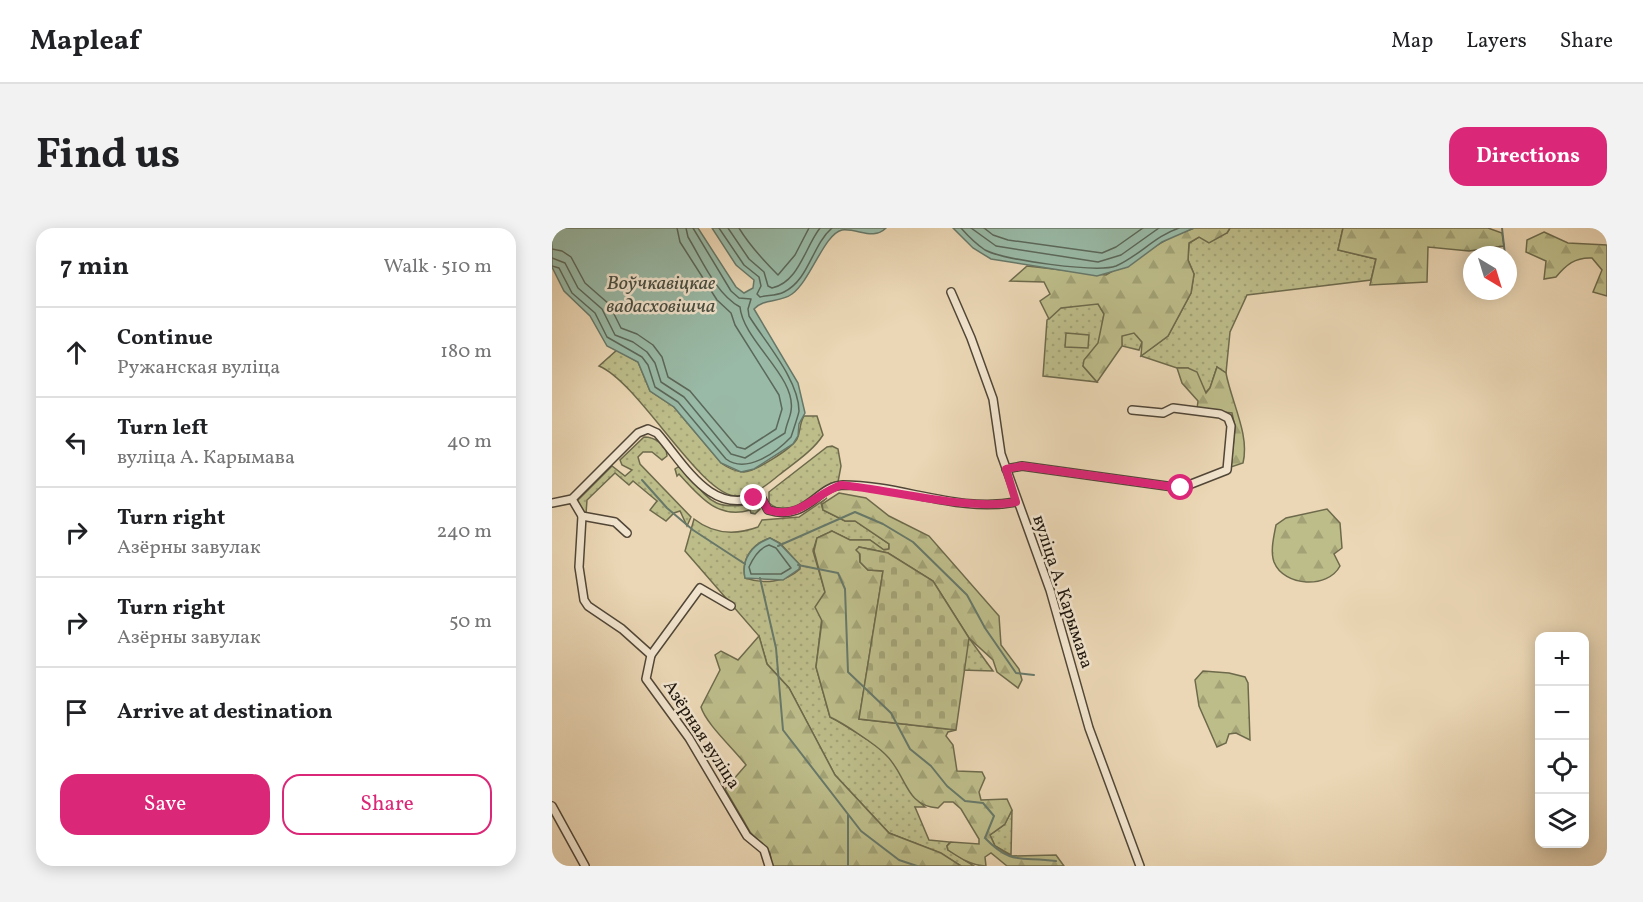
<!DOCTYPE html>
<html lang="en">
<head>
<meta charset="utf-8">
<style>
	:root { --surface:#fff; --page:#f2f2f2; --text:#202124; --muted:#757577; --line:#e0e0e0; --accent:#db2777 }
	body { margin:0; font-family:Vollkorn,serif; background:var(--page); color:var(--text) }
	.controls { position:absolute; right:18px; bottom:18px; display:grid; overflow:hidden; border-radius:12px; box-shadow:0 3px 15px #0003 }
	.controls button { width:54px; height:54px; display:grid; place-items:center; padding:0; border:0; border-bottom:2px solid var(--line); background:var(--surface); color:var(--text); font:30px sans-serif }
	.compass { position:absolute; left:911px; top:18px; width:54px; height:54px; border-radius:50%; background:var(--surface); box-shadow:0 3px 15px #0003; rotate:142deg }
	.stop { position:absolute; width:18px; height:18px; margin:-14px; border:4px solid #db2777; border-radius:50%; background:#fff }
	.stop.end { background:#db2777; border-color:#fff; box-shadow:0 2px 6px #0008 }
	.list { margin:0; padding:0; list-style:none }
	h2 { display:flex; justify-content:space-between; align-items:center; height:78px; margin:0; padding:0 24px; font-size:26px }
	h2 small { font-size:20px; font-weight:400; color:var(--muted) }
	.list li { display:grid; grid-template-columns:39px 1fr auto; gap:18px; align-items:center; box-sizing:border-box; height:90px; padding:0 24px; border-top:2px solid var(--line) }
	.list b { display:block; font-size:22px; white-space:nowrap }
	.list p { margin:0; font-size:20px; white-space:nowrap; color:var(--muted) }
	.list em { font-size:20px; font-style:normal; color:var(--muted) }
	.actions { display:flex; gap:12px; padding:18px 24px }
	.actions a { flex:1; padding:14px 0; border:2px solid var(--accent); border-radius:18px; text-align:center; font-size:21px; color:var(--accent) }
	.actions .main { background:var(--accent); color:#fff }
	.icon { flex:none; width:33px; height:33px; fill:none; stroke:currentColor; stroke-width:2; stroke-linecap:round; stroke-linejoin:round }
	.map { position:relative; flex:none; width:1055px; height:638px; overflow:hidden; border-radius:18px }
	header { display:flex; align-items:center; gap:36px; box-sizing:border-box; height:84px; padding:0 30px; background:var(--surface); border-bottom:2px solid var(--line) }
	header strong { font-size:28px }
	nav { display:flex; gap:33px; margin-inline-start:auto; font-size:21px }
	.intro { display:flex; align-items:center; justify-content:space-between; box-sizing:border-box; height:144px; padding:0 36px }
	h1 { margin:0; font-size:42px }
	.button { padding:15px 27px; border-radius:18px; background:var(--accent); color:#fff; font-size:21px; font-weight:700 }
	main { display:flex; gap:36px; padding:0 36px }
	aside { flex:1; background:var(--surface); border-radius:18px; box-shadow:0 3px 15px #0003 }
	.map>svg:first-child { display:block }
	.grass { fill:url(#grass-dots); stroke:#6d6a4c; stroke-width:1.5; fill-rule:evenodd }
	.forest { fill:url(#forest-firs); stroke:#6d6a4c; stroke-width:1.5 }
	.cemetery { fill:url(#cemetery-stones); stroke:#6d6a4c; stroke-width:1.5 }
	.pitch { fill:#bdbd8a; stroke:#6d6a4c; stroke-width:1.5 }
	.water { fill:#99baa7; stroke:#677869; stroke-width:1.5 }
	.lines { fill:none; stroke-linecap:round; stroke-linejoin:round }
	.shore { stroke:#5b685a; stroke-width:1.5 }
	.stream { stroke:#677869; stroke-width:2 }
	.minor-casing { stroke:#504637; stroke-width:10 }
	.minor { stroke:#f2e5cf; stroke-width:7 }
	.route { stroke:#db2777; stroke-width:8 }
	.labels { text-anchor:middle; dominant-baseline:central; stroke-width:5; stroke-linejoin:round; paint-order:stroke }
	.street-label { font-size:18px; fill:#1d160d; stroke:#f2e5cf }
	.water-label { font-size:20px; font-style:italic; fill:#484f43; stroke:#f2e5cf }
</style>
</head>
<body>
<header>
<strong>Mapleaf</strong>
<nav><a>Map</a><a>Layers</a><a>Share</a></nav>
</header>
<div class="intro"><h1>Find us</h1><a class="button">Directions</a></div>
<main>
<aside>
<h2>7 min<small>Walk · 510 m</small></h2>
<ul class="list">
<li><svg class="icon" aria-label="ahead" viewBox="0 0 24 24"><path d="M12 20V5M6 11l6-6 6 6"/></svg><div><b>Continue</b><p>Ружанская вуліца</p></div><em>180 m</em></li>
<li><svg class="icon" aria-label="left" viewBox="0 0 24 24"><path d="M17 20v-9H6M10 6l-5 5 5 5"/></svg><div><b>Turn left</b><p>вуліца А. Карымава</p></div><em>40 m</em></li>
<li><svg class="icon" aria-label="right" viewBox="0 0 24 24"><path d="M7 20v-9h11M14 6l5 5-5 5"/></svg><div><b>Turn right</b><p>Азёрны завулак</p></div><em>240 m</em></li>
<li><svg class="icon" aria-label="right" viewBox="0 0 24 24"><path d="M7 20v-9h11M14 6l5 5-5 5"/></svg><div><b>Turn right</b><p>Азёрны завулак</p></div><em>50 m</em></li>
<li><svg class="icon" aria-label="arrive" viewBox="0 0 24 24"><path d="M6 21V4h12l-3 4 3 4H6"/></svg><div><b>Arrive at destination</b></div></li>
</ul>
<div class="actions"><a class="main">Save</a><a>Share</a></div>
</aside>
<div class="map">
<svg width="1055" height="638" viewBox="0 0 1055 638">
	<defs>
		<pattern id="grass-dots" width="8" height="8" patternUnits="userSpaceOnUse" patternTransform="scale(1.5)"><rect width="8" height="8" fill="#bdbd8a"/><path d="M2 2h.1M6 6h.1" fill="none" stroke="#a2a276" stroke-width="1.8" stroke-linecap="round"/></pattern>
		<pattern id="forest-firs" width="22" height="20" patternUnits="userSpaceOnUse" patternTransform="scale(1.5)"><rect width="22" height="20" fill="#bdbd8a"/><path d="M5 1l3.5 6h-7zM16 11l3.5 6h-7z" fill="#a2a276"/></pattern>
		<pattern id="cemetery-stones" width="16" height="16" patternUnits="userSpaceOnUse" patternTransform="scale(1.5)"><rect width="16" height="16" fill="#bdbd8a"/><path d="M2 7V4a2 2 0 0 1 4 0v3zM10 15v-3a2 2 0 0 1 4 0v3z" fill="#a2a276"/></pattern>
	</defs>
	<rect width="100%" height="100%" fill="#ebd7b5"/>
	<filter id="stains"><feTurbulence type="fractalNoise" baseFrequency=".00333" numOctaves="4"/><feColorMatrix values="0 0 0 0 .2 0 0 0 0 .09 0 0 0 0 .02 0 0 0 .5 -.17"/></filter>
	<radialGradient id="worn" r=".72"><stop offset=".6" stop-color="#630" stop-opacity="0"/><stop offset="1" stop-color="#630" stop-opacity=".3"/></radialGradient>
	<g class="grass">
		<path d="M678 0H791L786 22 824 31 819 52 695 67 678 104 674 145 665 139 658 160 653 165 636 140H625L589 128 616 108 639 65 642 46 636 32 637 15 647 9 675 5Z"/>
		<path d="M546 75 552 86 547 116 531 138 545 154 491 148 495 92 508 80Z"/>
		<path d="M582 104 590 114 587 122 570 118 569 108Z"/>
		<path d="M65 122 86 134 98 163 122 179 169 235C176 240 183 244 192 244 204 243 239 221 245 211 249 203 247 196 252 188H265L271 207C261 223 242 235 227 247 215 257 203 267 186 268 150 271 88 155 47 138Z"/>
		<path d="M92 209C103 209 115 217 115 228L110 232 100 224H91L86 229 88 236 139 289 135 298 128 283 122 285 114 293 98 282 105 273 81 253 77 257 63 245 35 272 34 286 26 278V272L60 238 73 248 80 242 70 237 68 232Z"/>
		<path d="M280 218 286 221 289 238 286 254C267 264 239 294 217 275V264L275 219Z"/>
		<path d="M126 239 131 240C158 273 160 284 205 275L208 281 203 286 199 285 198 282C166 292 147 268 127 246L125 248 123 241Z"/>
		<path d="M275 270 269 275 271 282 293 293H303L337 316V321L332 322 318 312H298L280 303 265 310 261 323 273 364 264 439 278 489C290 495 325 517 334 526 350 542 355 565 373 579H363L377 612 398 614 395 618 396 622 422 638H409L388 625 337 605 283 547 237 460 215 436 207 408 133 323 142 291C161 306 184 307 206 299L210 292 247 289ZM218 310 228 315 248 337V341C233 355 211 356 193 350 189 331 200 316 218 310Z"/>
		<path d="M417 410 441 443 409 442Z"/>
		<path d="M460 582 459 627 443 618 438 607 452 597Z"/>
	</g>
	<g class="forest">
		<path d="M642 0H678L675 5 657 15 647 9 637 15 636 32 642 46 639 65 616 108 589 128 590 114 582 105 570 108V118L545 154 531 138 532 132 546 115 552 86 546 76 509 80 497 91 488 73 498 66 492 54 458 53 475 38 554 47 619 9Z"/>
		<path d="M791 0H936L950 5 952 18 917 23 876 19 875 54 818 57 824 31 786 22Z"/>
		<path d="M992 4 1016 15 1055 17V68L1041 64 1050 42 1040 30C1023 29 1014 37 1004 49L992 51 994 33 974 24 975 12Z"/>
		<path d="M665 139 674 145C679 173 698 207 691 235L679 239 683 199 680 185 645 181 646 173 630 155 625 140H636L645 144 654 165 658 160Z"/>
		<path d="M287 265 314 270 337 288 377 308 447 388 449 417 467 441 470 452 466 460 445 444 441 432 417 410 381 353 336 325 307 319 308 334 316 342 331 343 307 491 404 502 396 504 394 508 401 517 405 543 430 544 433 550 427 564 429 572 455 571 460 582 453 596 438 607 443 618 459 628 504 627 512 638H455L439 625 433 629 434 638C420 638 408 630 396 622L395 618 399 614 427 616V611L409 581 401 574H392L386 580C352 578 355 546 333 526 323 516 291 495 278 489L264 439 270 393 263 379 273 364 262 323 265 310 280 303 298 312H318L332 322 337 321V316L303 293H293L271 282 270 276Z"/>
		<path d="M775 281 788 295 790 320 782 326 788 338C776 361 732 359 722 334 718 323 722 308 724 297L734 290Z"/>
		<path d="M207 408 215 436 237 460 283 547 337 605 389 625 409 638H220L218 625 198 604 173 561 194 537C182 521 154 496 149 479L168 442 163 427 169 423 186 432Z"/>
		<path d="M651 443 677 445 693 449 696 455 698 512 684 505 677 506 674 515 665 519 647 478 643 452Z"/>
	</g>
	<path class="cemetery" d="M307 319 336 325 381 353 417 410 404 502 307 491 331 343 316 342 308 334V326L304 322Z"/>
	<path class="pitch" d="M514 105 537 107 536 120 513 119Z"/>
	<g class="water">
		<path d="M0 0H146L184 59 192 65 201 60 202 52 184 37 160 0H334C321 13 306 0 290 2 272 6 259 52 240 66 228 75 212 70 202 81L246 155 253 185 247 196 246 208 241 216 202 241 189 244 169 235 122 179 98 163 86 134 55 118 38 88 12 63 0 39Z"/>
		<path d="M401 0H642L610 14 576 39 545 48 439 31 421 20Z"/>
		<path d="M218 310 227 315 248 337 247 341 231 352 193 350C189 331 200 317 218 310Z"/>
	</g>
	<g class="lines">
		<g class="shore">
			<path d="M167 0 192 37 207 49 209 58 205 66 208 69C216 67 224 68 232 64 257 52 260 17 280 0"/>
			<path d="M176 0 197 31 212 44 216 58 220 60C247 54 253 19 268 0"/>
			<path d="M187 0C198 18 212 33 226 47L243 27 257 0"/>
			<path d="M409 0C416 8 424 16 433 22 451 32 545 45 564 38 587 28 603 8 627 0"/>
			<path d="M419 0 444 18 546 34 569 27 607 0"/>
			<path d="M432 0 441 7 456 12 550 25 564 19 591 0"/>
			<path d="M0 21 10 23 19 29 33 55 57 76 69 100 85 106 101 117 110 129 116 149 138 163 185 219 193 221 224 201 230 181 227 167 183 97 179 85 165 72 128 14 125 0"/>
			<path d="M0 30 13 35 26 60 50 81 63 107 81 114 95 124 103 135 109 154 132 169 179 226 193 230 233 205C234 197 238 190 239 183 245 149 191 113 188 79 164 66 150 32 136 9L134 0"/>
			<path d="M0 38 7 40 20 65 43 85 55 109 90 129 96 137 103 159 126 174 174 231C194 246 224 225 239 209 240 206 247 184 247 183 247 152 213 114 197 88L196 81 199 71 187 70 179 63 141 0"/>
			<path d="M217 317 224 320 239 340 229 346H199L197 339C201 330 207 320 217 317Z"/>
		</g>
		<g class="stream">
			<path d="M950 0 953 27"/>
			<path d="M940 67 941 63"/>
			<path d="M90 252 115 280 141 302 193 336"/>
			<path d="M226 318 303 284 331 296 361 314 415 367 433 400 464 445 482 447"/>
			<path d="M246 337 286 345 293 361 296 444 339 485 358 521 379 538 395 558 413 573 431 575 442 588 433 610C460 638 469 628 504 633"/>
			<path d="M208 350 224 420 231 502 309 603 347 632 365 638"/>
			<path d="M296 638V587"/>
		</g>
		<defs>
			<g id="minor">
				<path d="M399 64 419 110 441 171 449 226 498 362 537 500 588 638"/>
				<path d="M454 241 470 238 629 260 675 242 679 198 676 190 668 186 621 180 611 185 580 182"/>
				<path d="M20 271 30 288 27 339 32 372 36 378 70 401 99 427 94 451 137 510 195 608 212 622 217 638"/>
				<path d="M0 275 20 271 86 205 96 201 105 205C133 237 160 290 208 267L216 282C256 294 264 258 291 257 349 257 406 285 464 274"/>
				<path d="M30 288 63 294 75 305"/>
				<path d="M99 427 148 360 179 378"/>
				<path d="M0 578 33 638"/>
			</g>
		</defs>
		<use href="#minor" class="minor-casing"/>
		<use href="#minor" class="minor"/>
	</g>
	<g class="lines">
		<path class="route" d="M202 270 208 267 216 282C248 292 262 266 289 257 341 262 415 283 464 274L454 241 470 238 629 260"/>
	</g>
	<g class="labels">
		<g class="street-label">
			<text transform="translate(510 364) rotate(72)">вуліца А. Карымава</text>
			<text transform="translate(149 507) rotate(57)">Азёрная вуліца</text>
		</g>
		<g class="water-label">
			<text x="109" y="56">Воўчкавіцкае<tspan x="109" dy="23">вадасховішча</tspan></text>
		</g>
	</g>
	<rect width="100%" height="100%" filter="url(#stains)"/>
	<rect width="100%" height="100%" fill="url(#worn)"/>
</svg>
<div class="controls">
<button>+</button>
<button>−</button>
<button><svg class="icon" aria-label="locate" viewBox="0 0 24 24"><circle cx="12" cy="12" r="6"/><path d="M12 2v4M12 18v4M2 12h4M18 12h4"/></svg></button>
<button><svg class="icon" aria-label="layers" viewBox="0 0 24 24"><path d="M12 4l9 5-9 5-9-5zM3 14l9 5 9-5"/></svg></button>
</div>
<svg class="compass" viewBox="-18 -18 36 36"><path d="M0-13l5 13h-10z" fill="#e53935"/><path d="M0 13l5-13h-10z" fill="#757577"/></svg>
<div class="stop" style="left:629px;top:260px"></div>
<div class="stop end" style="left:202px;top:270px"></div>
</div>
</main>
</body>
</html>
